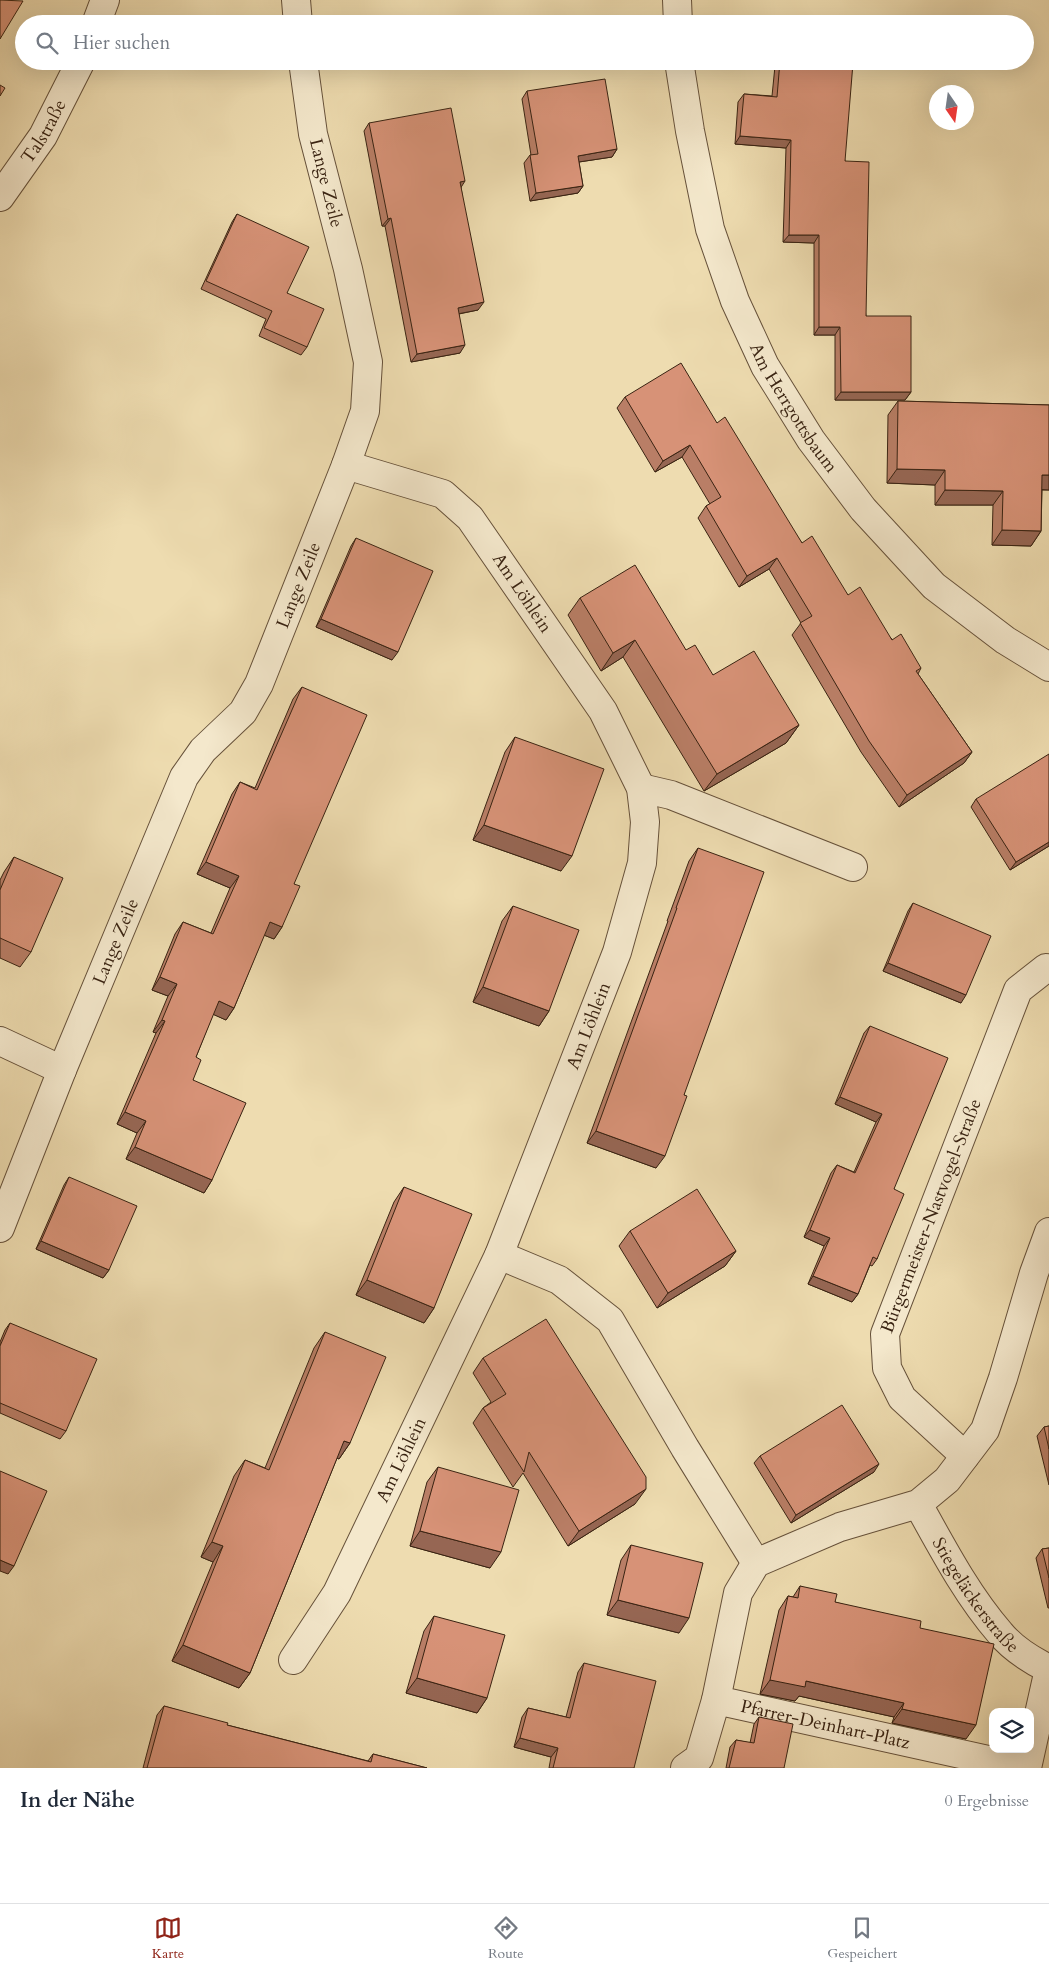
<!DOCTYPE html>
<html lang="de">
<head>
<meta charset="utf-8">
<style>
	:root { --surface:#fff; --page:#f2f2f3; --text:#1f2937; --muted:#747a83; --line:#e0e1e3; --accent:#8f2418 }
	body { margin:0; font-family:Cardo,serif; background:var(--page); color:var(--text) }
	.controls { position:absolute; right:15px; bottom:15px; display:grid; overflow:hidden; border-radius:10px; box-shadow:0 5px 20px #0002 }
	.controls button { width:45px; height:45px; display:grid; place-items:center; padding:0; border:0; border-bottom:1px solid var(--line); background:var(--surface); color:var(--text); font:25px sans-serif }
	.compass { position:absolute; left:929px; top:85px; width:45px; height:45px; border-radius:50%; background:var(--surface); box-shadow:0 5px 20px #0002; rotate:167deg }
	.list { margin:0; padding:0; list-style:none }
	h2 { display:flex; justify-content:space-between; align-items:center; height:65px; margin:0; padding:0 20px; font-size:21px }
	h2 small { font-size:16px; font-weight:400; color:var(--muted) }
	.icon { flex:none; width:28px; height:28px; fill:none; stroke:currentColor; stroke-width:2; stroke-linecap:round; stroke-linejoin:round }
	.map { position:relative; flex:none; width:1049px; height:1768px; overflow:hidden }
	.search { position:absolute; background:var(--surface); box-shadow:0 5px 20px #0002; left:15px; right:15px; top:15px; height:55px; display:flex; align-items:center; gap:12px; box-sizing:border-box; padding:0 18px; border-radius:28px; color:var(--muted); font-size:19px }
	.sheet { height:135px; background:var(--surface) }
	nav { display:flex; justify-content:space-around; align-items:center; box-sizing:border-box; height:70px; border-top:1px solid var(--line); background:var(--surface); font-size:14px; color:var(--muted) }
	nav a { display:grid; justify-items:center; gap:2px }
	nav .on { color:var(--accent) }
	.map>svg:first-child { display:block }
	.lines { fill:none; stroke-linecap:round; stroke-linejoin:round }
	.minor-casing { stroke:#66513a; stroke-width:30 }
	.minor { stroke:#f4e8cc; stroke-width:28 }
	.wall { fill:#b97e66; stroke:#392312 }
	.shaded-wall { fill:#966653; stroke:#392312 }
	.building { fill:#d79277; stroke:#392312 }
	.labels { text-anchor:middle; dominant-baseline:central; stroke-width:4; stroke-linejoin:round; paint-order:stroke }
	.street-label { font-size:18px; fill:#392312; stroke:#f4e8cc }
</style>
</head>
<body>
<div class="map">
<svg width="1049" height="1768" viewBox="0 0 1049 1768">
	<rect width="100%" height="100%" fill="#eedcb0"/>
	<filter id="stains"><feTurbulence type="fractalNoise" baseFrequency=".004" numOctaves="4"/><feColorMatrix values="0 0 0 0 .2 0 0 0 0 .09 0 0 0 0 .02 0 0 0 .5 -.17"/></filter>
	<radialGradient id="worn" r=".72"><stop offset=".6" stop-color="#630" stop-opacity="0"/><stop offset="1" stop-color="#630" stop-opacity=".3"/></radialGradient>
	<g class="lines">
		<defs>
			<g id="minor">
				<path d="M296 0 298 24"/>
				<path d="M677 0 678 24"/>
				<path d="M96 24 105 0"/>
				<path id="s1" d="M679 61 690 131 710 229 735 301 765 366 811 440 863 509 934 586 1005 640 1049 667"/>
				<path id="s2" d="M0 197 43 136 81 61"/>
				<path d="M641 788 671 795 853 867"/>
				<path d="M0 1041 62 1070"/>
				<path id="s3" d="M0 1228 62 1070 184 777 203 750 243 712 259 684 346 465 365 411 368 362 348 269 313 134 303 61"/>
				<path d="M499 1255 559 1280 610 1320 685 1448 756 1563"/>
				<path id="s4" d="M965 1456 902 1398 887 1368 885 1334 1018 990 1046 968 1049 969"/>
				<path id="s5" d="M918 1504C943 1549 967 1595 1000 1633 1013 1649 1031 1660 1049 1669"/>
				<path id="s6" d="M293 1660 337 1593 499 1255 617 952 642 863 645 822 641 788 603 711 470 518 443 494 346 465"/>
				<path id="s7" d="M716 1700 1024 1768"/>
				<path d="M685 1768 699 1758 716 1700 738 1593 756 1563 840 1527 918 1504 947 1480 985 1430 1003 1378 1034 1273 1049 1232"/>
				<path d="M1027 1768 1049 1669"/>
			</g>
		</defs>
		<use href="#minor" class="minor-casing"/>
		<use href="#minor" class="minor"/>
	</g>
	<g class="wall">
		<path d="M778 61H826L845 161 866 316 911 392 905 400H835V335H814V243L783 242 786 148 735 144 738 102 744 94 772 96 775 66Z"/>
		<path d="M527 91 617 149 612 157 579 162 583 186 578 193 530 201 524 163 530 155H531L522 99Z"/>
		<path d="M369 123 461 187 478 310 459 314 460 353 411 362 385 226H382L364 131Z"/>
		<path d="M237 214 287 293 307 347 301 355 259 336 266 319 201 289 232 222Z"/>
		<path d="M625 397 717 423 802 543 848 595 921 668 918 674 972 752 964 763 899 807 861 752 792 635 801 623 769 569 739 587 698 518 706 506 710 504 682 457 655 472 617 408Z"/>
		<path d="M898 401 1049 405V490H1042L1041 531 1031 546 992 545 993 505H935V485L887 483 888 415Z"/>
		<path d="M356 538 392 660 316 627 351 546Z"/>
		<path d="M580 598 686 650 713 675 799 725 786 743 704 791 623 657 601 671 568 615Z"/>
		<path d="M302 687 294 884 282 927 274 939 264 935 234 1008 226 1020 213 1014 196 1057 193 1080 212 1180 204 1193 126 1159 137 1133 117 1124 156 1033 153 1032 168 996 152 990 175 934 183 922 211 933 230 888 197 874 232 794 240 782 255 788 293 699Z"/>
		<path d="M515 737 561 871 473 840 505 752Z"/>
		<path d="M976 799 1049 846 1010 870 971 807Z"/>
		<path d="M698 848 684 1095 656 1168 587 1143 668 921H667L689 861Z"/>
		<path d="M14 857 31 952 20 967 0 958V880L4 872Z"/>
		<path d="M913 903 961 1003 883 971 908 911Z"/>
		<path d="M513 906 549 1011 539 1026 473 1002 502 921Z"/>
		<path d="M870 1026 894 1189 877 1259 872 1266 870 1265 858 1294 852 1302 808 1284 824 1246 804 1237 831 1173 837 1165 854 1172 876 1122 835 1104 864 1033Z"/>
		<path d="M69 1177 109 1270 103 1278 36 1249 64 1185Z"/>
		<path d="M404 1187 434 1308 424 1323 356 1295 394 1202Z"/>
		<path d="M630 1231 736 1251 725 1266 657 1308 619 1246Z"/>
		<path d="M10 1323 66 1431 60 1439 0 1413V1342L5 1330Z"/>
		<path d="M325 1332 350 1443 339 1459 337 1458 250 1673 239 1688 172 1661 213 1562 201 1557 234 1476 245 1460 265 1468 314 1348Z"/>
		<path d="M483 1358 635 1504 568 1546 523 1473 513 1487 473 1423 483 1408 491 1402 473 1373Z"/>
		<path d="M1049 1426V1485L1037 1436 1044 1427Z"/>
		<path d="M760 1456 874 1472 791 1523 754 1463Z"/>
		<path d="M438 1467 490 1568 410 1546 427 1482Z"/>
		<path d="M631 1545 679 1633 607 1615 621 1560Z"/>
		<path d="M1049 1548V1608H1048L1036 1558 1042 1549Z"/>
		<path d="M800 1586 835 1602 920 1628 966 1739 892 1723 894 1717 799 1696 795 1701 760 1694 779 1610 788 1596 793 1597Z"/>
		<path d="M434 1616 487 1698 477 1713 406 1693 424 1631Z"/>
		<path d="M584 1663 634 1768H549L551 1757 514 1747 522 1717 528 1708 566 1717 578 1672Z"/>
		<path d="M164 1706 227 1725 368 1761 373 1754 427 1768H143L157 1715Z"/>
		<path d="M759 1717 784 1768H726L730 1747 736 1740 750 1743 754 1724Z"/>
	</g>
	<g class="shaded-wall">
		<path d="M740 136 791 140 786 148 735 144Z"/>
		<path d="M617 149 612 157 572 163 578 156Z"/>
		<path d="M465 181 460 189V182Z"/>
		<path d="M583 186 578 193 530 201 536 193Z"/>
		<path d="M391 218 385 226H382L388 219Z"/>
		<path d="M789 235H819L814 243 783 242Z"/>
		<path d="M484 302 478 310 452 315 458 308Z"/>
		<path d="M819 327H840L835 335H814Z"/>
		<path d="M465 345 460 353 411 362 417 354Z"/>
		<path d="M841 392H911L905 400H835Z"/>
		<path d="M690 445 682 457 655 472 663 461Z"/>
		<path d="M897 469 945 470 935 485 887 483Z"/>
		<path d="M1042 475H1049V490L1032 489Z"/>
		<path d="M945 490 1003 491 993 505H935Z"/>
		<path d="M1002 530 1041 531 1031 546 992 545Z"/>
		<path d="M777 558 769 569 739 587 747 576Z"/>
		<path d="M321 619 398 652 392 660 316 627Z"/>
		<path d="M635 640 623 657 601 671 613 653Z"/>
		<path d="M799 725 786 743 704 791 717 774Z"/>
		<path d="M972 752 964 763 899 807 907 795Z"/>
		<path d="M484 825 572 856 561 871 473 840Z"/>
		<path d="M1049 842V846L1010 870 1016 862Z"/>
		<path d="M206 862 239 876 230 888 197 874Z"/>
		<path d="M270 922 282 927 274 939 261 934Z"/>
		<path d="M888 963 966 995 961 1003 883 971Z"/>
		<path d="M160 977 177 984 168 996 152 990Z"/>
		<path d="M483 987 549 1011 539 1026 473 1002Z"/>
		<path d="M219 1001 234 1008 226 1020 210 1013Z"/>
		<path d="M162 1020 165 1021 156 1033 153 1032Z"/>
		<path d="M840 1097 882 1114 876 1122 835 1104Z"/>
		<path d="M125 1112 146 1121 137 1133 117 1124Z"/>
		<path d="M596 1131 665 1156 656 1168 587 1143Z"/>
		<path d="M135 1147 212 1180 204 1193 126 1159Z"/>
		<path d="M810 1230 830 1238 824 1246 804 1237Z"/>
		<path d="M41 1241 109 1270 103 1278 36 1249Z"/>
		<path d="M736 1251 725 1266 657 1308 668 1293Z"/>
		<path d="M813 1276 858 1294 852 1302 808 1284Z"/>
		<path d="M367 1280 434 1308 424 1323 356 1295Z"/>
		<path d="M344 1441 350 1443 339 1459 333 1456Z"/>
		<path d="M879 1464 874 1472 791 1523 796 1515Z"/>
		<path d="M646 1489 635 1504 568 1546 579 1531Z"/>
		<path d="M420 1531 501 1552 490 1568 410 1546Z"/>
		<path d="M212 1542 223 1546 213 1562 201 1557Z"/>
		<path d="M0 1560 14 1566 8 1574 0 1571Z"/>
		<path d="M618 1600 689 1618 679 1633 607 1615Z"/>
		<path d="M183 1645 250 1673 239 1688 172 1661Z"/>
		<path d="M417 1678 487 1698 477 1713 406 1693Z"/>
		<path d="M770 1680 806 1681 904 1703 894 1717 799 1696 795 1701 760 1694Z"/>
		<path d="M902 1709 976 1725 966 1739 892 1723Z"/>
		<path d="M520 1738 558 1748 551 1757 514 1747Z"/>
	</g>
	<g class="building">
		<path d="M0 0 23 1 0 39Z"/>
		<path d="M780 61H826L853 63 845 161 869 162 866 316H911V392H841L840 327H819V235H789L791 140 740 136 744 94 777 97Z"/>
		<path d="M605 79 617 149 578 156 583 186 536 193 530 155 538 154 527 91Z"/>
		<path d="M0 85 5 88 0 96Z"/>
		<path d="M451 108 465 181 460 182 484 302 458 308 465 345 417 354 391 218 388 219 369 123Z"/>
		<path d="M237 214 309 247 287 293 324 309 307 347 264 328 272 311 206 281Z"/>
		<path d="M681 363 717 423 725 417 802 543 812 536 848 595 860 587 892 640 901 634 921 668 916 671 972 752 907 795 869 741 800 623 812 616 777 558 747 576 706 506 721 497 690 445 663 461 625 397Z"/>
		<path d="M898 401 1049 405V475H1042L1041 531 1002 530 1003 491 945 490V470L897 469Z"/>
		<path d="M356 538 433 571 398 652 321 619Z"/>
		<path d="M635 565 686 650 695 645 713 675 754 651 799 725 717 774 635 640 613 653 580 598Z"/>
		<path d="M302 687 367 715 294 884 300 886 282 927 270 922 234 1008 219 1001 196 1057 201 1060 193 1080 246 1103 212 1180 135 1147 146 1121 125 1112 165 1021 162 1020 177 984 160 977 183 922 213 934 239 876 206 862 240 782 257 790Z"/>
		<path d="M515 737 604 769 572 856 484 825Z"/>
		<path d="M1049 754V842L1016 862 976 799Z"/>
		<path d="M698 848 764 872 684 1095 687 1096 665 1156 596 1131 677 908H676Z"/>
		<path d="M14 857 63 878 31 952 0 938V890Z"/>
		<path d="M913 903 991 936 966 995 888 963Z"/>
		<path d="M513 906 579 930 549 1011 483 987Z"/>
		<path d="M870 1026 948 1058 894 1189 904 1194 877 1259 873 1257 858 1294 813 1276 830 1238 810 1230 837 1165 855 1173 882 1114 840 1097Z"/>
		<path d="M69 1177 137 1206 109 1270 41 1241Z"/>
		<path d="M404 1187 472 1214 434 1308 367 1280Z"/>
		<path d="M697 1189 736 1251 668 1293 630 1231Z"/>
		<path d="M546 1319 646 1477V1489L579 1531 529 1452 524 1472 483 1408 506 1394 483 1358Z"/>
		<path d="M10 1323 97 1359 66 1431 0 1403V1346Z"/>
		<path d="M325 1332 386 1357 350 1443 344 1441 250 1673 183 1645 223 1546 212 1542 245 1460 269 1470Z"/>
		<path d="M842 1405 879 1464 796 1515 760 1456Z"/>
		<path d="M1049 1426V1449L1044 1427Z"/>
		<path d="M438 1467 519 1490 501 1552 420 1531Z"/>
		<path d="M0 1471 47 1491 14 1566 0 1560Z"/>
		<path d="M631 1545 703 1563 689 1618 618 1600Z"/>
		<path d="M1049 1548V1578L1042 1549Z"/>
		<path d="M800 1586 837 1594 835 1602 921 1621 920 1628 994 1644 976 1725 902 1709 904 1703 806 1681 805 1687 770 1680 788 1596 798 1598Z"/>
		<path d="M434 1616 505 1635 487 1698 417 1678Z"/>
		<path d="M584 1663 656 1681 634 1768H553L558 1748 520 1738 528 1708 570 1718Z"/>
		<path d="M164 1706 228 1723 227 1725 371 1762 373 1754 427 1768H147Z"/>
		<path d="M759 1717 793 1724 784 1768H729L736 1740 754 1743Z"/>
	</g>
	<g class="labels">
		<g class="street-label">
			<text stroke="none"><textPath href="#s2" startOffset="79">Talstraße</textPath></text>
			<text transform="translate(326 183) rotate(76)">Lange Zeile</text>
			<text stroke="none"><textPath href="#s1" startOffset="369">Am Herrgottsbaum</textPath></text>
			<text stroke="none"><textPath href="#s3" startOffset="714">Lange Zeile</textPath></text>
			<text transform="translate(522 593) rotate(56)">Am Löhlein</text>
			<text stroke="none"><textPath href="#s3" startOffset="309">Lange Zeile</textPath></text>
			<text stroke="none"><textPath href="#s6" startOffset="701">Am Löhlein</textPath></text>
			<text stroke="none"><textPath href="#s4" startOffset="280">Bürgermeister-Nastvogel-Straße</textPath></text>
			<text stroke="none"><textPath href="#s6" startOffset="228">Am Löhlein</textPath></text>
			<text stroke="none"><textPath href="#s5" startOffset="108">Stiegeläckerstraße</textPath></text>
			<text stroke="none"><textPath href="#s7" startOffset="112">Pfarrer-Deinhart-Platz</textPath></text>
		</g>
	</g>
	<rect width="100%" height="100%" filter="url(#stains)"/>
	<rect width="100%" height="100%" fill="url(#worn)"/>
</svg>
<div class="controls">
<button><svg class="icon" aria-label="layers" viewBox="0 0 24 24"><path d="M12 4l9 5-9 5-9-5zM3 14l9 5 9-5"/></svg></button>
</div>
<svg class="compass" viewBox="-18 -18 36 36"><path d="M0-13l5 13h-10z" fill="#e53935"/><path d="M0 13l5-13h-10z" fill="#747a83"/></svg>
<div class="search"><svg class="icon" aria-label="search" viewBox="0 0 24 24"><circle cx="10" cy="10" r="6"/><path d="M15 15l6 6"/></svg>Hier suchen</div>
</div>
<section class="sheet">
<h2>In der Nähe<small>0 Ergebnisse</small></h2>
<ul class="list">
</ul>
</section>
<nav>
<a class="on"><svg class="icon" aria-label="map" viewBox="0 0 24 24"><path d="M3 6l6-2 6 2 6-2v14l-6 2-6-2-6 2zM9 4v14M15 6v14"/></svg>Karte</a>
<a><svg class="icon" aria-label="directions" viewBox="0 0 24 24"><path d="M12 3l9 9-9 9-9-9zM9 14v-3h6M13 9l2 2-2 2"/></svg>Route</a>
<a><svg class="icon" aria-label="saved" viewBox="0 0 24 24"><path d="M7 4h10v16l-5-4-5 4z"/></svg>Gespeichert</a>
</nav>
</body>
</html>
